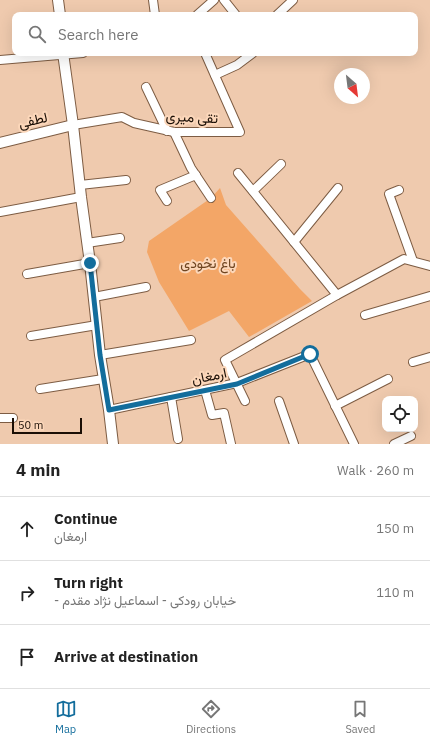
<!DOCTYPE html>
<html lang="en">
<head>
<meta charset="utf-8">
<style>
	:root { --surface:#fff; --page:#f6f6f6; --text:#222; --muted:#767676; --line:#e0e0e0; --accent:#136d9c }
	body { margin:0; font-family:"IBM Plex Sans",Vazirmatn,sans-serif; background:var(--page); color:var(--text) }
	.controls { position:absolute; right:12px; bottom:12px; display:grid; overflow:hidden; border-radius:8px; box-shadow:0 4px 16px #0002 }
	.controls button { width:36px; height:36px; display:grid; place-items:center; padding:0; border:0; border-bottom:1px solid var(--line); background:var(--surface); color:var(--text); font:20px sans-serif }
	.compass { position:absolute; left:334px; top:68px; width:36px; height:36px; border-radius:50%; background:var(--surface); box-shadow:0 4px 16px #0002; rotate:152deg }
	.scale { position:absolute; left:12px; bottom:10px; width:70px; box-sizing:border-box; padding-left:4px; border:2px solid #1a0e05; border-top:0; font-size:11px; line-height:14px; white-space:nowrap; color:#1a0e05; -webkit-text-stroke:3px #fcd7ba; paint-order:stroke }
	.stop { position:absolute; width:12px; height:12px; margin:-9px; border:3px solid #136d9c; border-radius:50%; background:#fff }
	.stop.end { background:#136d9c; border-color:#fff; box-shadow:0 1px 4px #0008 }
	.list { margin:0; padding:0; list-style:none }
	h2 { display:flex; justify-content:space-between; align-items:center; height:52px; margin:0; padding:0 16px; font-size:17px }
	h2 small { font-size:13px; font-weight:400; color:var(--muted) }
	.list li { display:grid; grid-template-columns:26px 1fr auto; gap:12px; align-items:center; box-sizing:border-box; height:64px; padding:0 16px; border-top:1px solid var(--line) }
	.list b { display:block; font-size:15px; white-space:nowrap }
	.list p { margin:0; font-size:13px; white-space:nowrap; color:var(--muted) }
	.list em { font-size:13px; font-style:normal; color:var(--muted) }
	.icon { flex:none; width:22px; height:22px; fill:none; stroke:currentColor; stroke-width:2; stroke-linecap:round; stroke-linejoin:round }
	.map { position:relative; flex:none; width:430px; height:444px; overflow:hidden }
	.search { position:absolute; background:var(--surface); box-shadow:0 4px 16px #0002; left:12px; right:12px; top:12px; height:44px; display:flex; align-items:center; gap:10px; box-sizing:border-box; padding:0 14px; border-radius:8px; color:var(--muted); font-size:15px }
	.sheet { height:244px; background:var(--surface) }
	nav { display:flex; justify-content:space-around; align-items:center; box-sizing:border-box; height:56px; border-top:1px solid var(--line); background:var(--surface); font-size:11px; color:var(--muted) }
	nav a { display:grid; justify-items:center; gap:2px }
	nav .on { color:var(--accent) }
	.map>svg:first-child { display:block }
	.green { fill:#f3a667 }
	.lines { fill:none; stroke-linecap:round; stroke-linejoin:round }
	.minor-casing { stroke:#7d5c43; stroke-width:10 }
	.tertiary-casing { stroke:#7d5c43; stroke-width:12 }
	.minor { stroke:#fff; stroke-width:8 }
	.tertiary { stroke:#fff; stroke-width:10 }
	.route { stroke:#136d9c; stroke-width:5 }
	.labels { text-anchor:middle; dominant-baseline:central; stroke-width:4; stroke-linejoin:round; paint-order:stroke }
	.street-label { font-size:14px; fill:#1a0e05; stroke:#fcd7ba }
	.park-label { font-size:14px; fill:#6e4420; stroke:#fcd7ba }
</style>
</head>
<body>
<div class="map">
<svg width="430" height="444" viewBox="0 0 430 444">
	<rect width="100%" height="100%" fill="#efcaae"/>
	<path class="green" d="M220 188 226 205 300 289 312 301 249 337 229 311 189 331 159 282 147 252 149 241 211 198Z"/>
	<g class="lines">
		<defs>
			<g id="minor">
				<path d="M153 0 155 15"/>
				<path d="M224 0 236 15"/>
				<path d="M197 15 214 0"/>
				<path d="M277 15 293 0"/>
				<path d="M0 60 83 53"/>
				<path d="M215 75 237 65 253 53"/>
				<path d="M146 87 167 131"/>
				<path d="M73 125 122 117 134 123 174 132H240L205 53"/>
				<path d="M174 132 191 168 211 198"/>
				<path d="M238 173 337 295"/>
				<path d="M80 185 126 180"/>
				<path d="M399 190 389 194 413 261"/>
				<path d="M253 191 281 164"/>
				<path d="M167 201 160 190 196 175"/>
				<path d="M0 212 81 197"/>
				<path d="M294 242 338 188"/>
				<path d="M87 243 120 238"/>
				<path d="M27 274 90 263"/>
				<path d="M94 297 146 287"/>
				<path d="M365 315 430 296"/>
				<path d="M31 336 97 325"/>
				<path d="M100 355 191 340"/>
				<path d="M413 362 430 357"/>
				<path d="M40 389 103 379"/>
				<path d="M205 390 212 415 224 413 231 444"/>
				<path d="M171 397 178 439"/>
				<path d="M245 401 225 360 337 295 404 259 430 266"/>
				<path d="M279 401 294 444"/>
				<path d="M335 406 388 379"/>
				<path d="M109 410 237 383 310 354 354 444"/>
				<path d="M0 418H13"/>
				<path d="M394 444 411 436"/>
			</g>
			<g id="tertiary">
				<path d="M58 0 60 15"/>
				<path d="M63 53 73 125 81 197 90 263 100 355 109 410 113 444"/>
				<path d="M0 143 73 125"/>
			</g>
		</defs>
		<use href="#minor" class="minor-casing"/>
		<use href="#tertiary" class="tertiary-casing"/>
		<use href="#minor" class="minor"/>
		<use href="#tertiary" class="tertiary"/>
	</g>
	<g class="lines">
		<path class="route" d="M90 263 100 355 109 410 237 384 310 354"/>
	</g>
	<g class="labels">
		<g class="street-label">
			<text transform="translate(192 117) rotate(3)">تقی میری</text>
			<text transform="translate(33 120) rotate(-13)">لطفی</text>
			<text transform="translate(209 376) rotate(-12)">ارمغان</text>
		</g>
		<g class="park-label">
			<text x="208" y="263">باغ نخودی</text>
		</g>
	</g>
</svg>
<div class="controls">
<button><svg class="icon" aria-label="locate" viewBox="0 0 24 24"><circle cx="12" cy="12" r="6"/><path d="M12 2v4M12 18v4M2 12h4M18 12h4"/></svg></button>
</div>
<svg class="compass" viewBox="-18 -18 36 36"><path d="M0-13l5 13h-10z" fill="#e53935"/><path d="M0 13l5-13h-10z" fill="#767676"/></svg>
<div class="scale">50 m</div>
<div class="stop" style="left:310px;top:354px"></div>
<div class="stop end" style="left:90px;top:263px"></div>
<div class="search"><svg class="icon" aria-label="search" viewBox="0 0 24 24"><circle cx="10" cy="10" r="6"/><path d="M15 15l6 6"/></svg>Search here</div>
</div>
<section class="sheet">
<h2>4 min<small>Walk · 260 m</small></h2>
<ul class="list">
<li><svg class="icon" aria-label="ahead" viewBox="0 0 24 24"><path d="M12 20V5M6 11l6-6 6 6"/></svg><div><b>Continue</b><p>ارمغان</p></div><em>150 m</em></li>
<li><svg class="icon" aria-label="right" viewBox="0 0 24 24"><path d="M7 20v-9h11M14 6l5 5-5 5"/></svg><div><b>Turn right</b><p>- خیابان رودکی - اسماعیل نژاد مقدم</p></div><em>110 m</em></li>
<li><svg class="icon" aria-label="arrive" viewBox="0 0 24 24"><path d="M6 21V4h12l-3 4 3 4H6"/></svg><div><b>Arrive at destination</b></div></li>
</ul>
</section>
<nav>
<a class="on"><svg class="icon" aria-label="map" viewBox="0 0 24 24"><path d="M3 6l6-2 6 2 6-2v14l-6 2-6-2-6 2zM9 4v14M15 6v14"/></svg>Map</a>
<a><svg class="icon" aria-label="directions" viewBox="0 0 24 24"><path d="M12 3l9 9-9 9-9-9zM9 14v-3h6M13 9l2 2-2 2"/></svg>Directions</a>
<a><svg class="icon" aria-label="saved" viewBox="0 0 24 24"><path d="M7 4h10v16l-5-4-5 4z"/></svg>Saved</a>
</nav>
</body>
</html>
